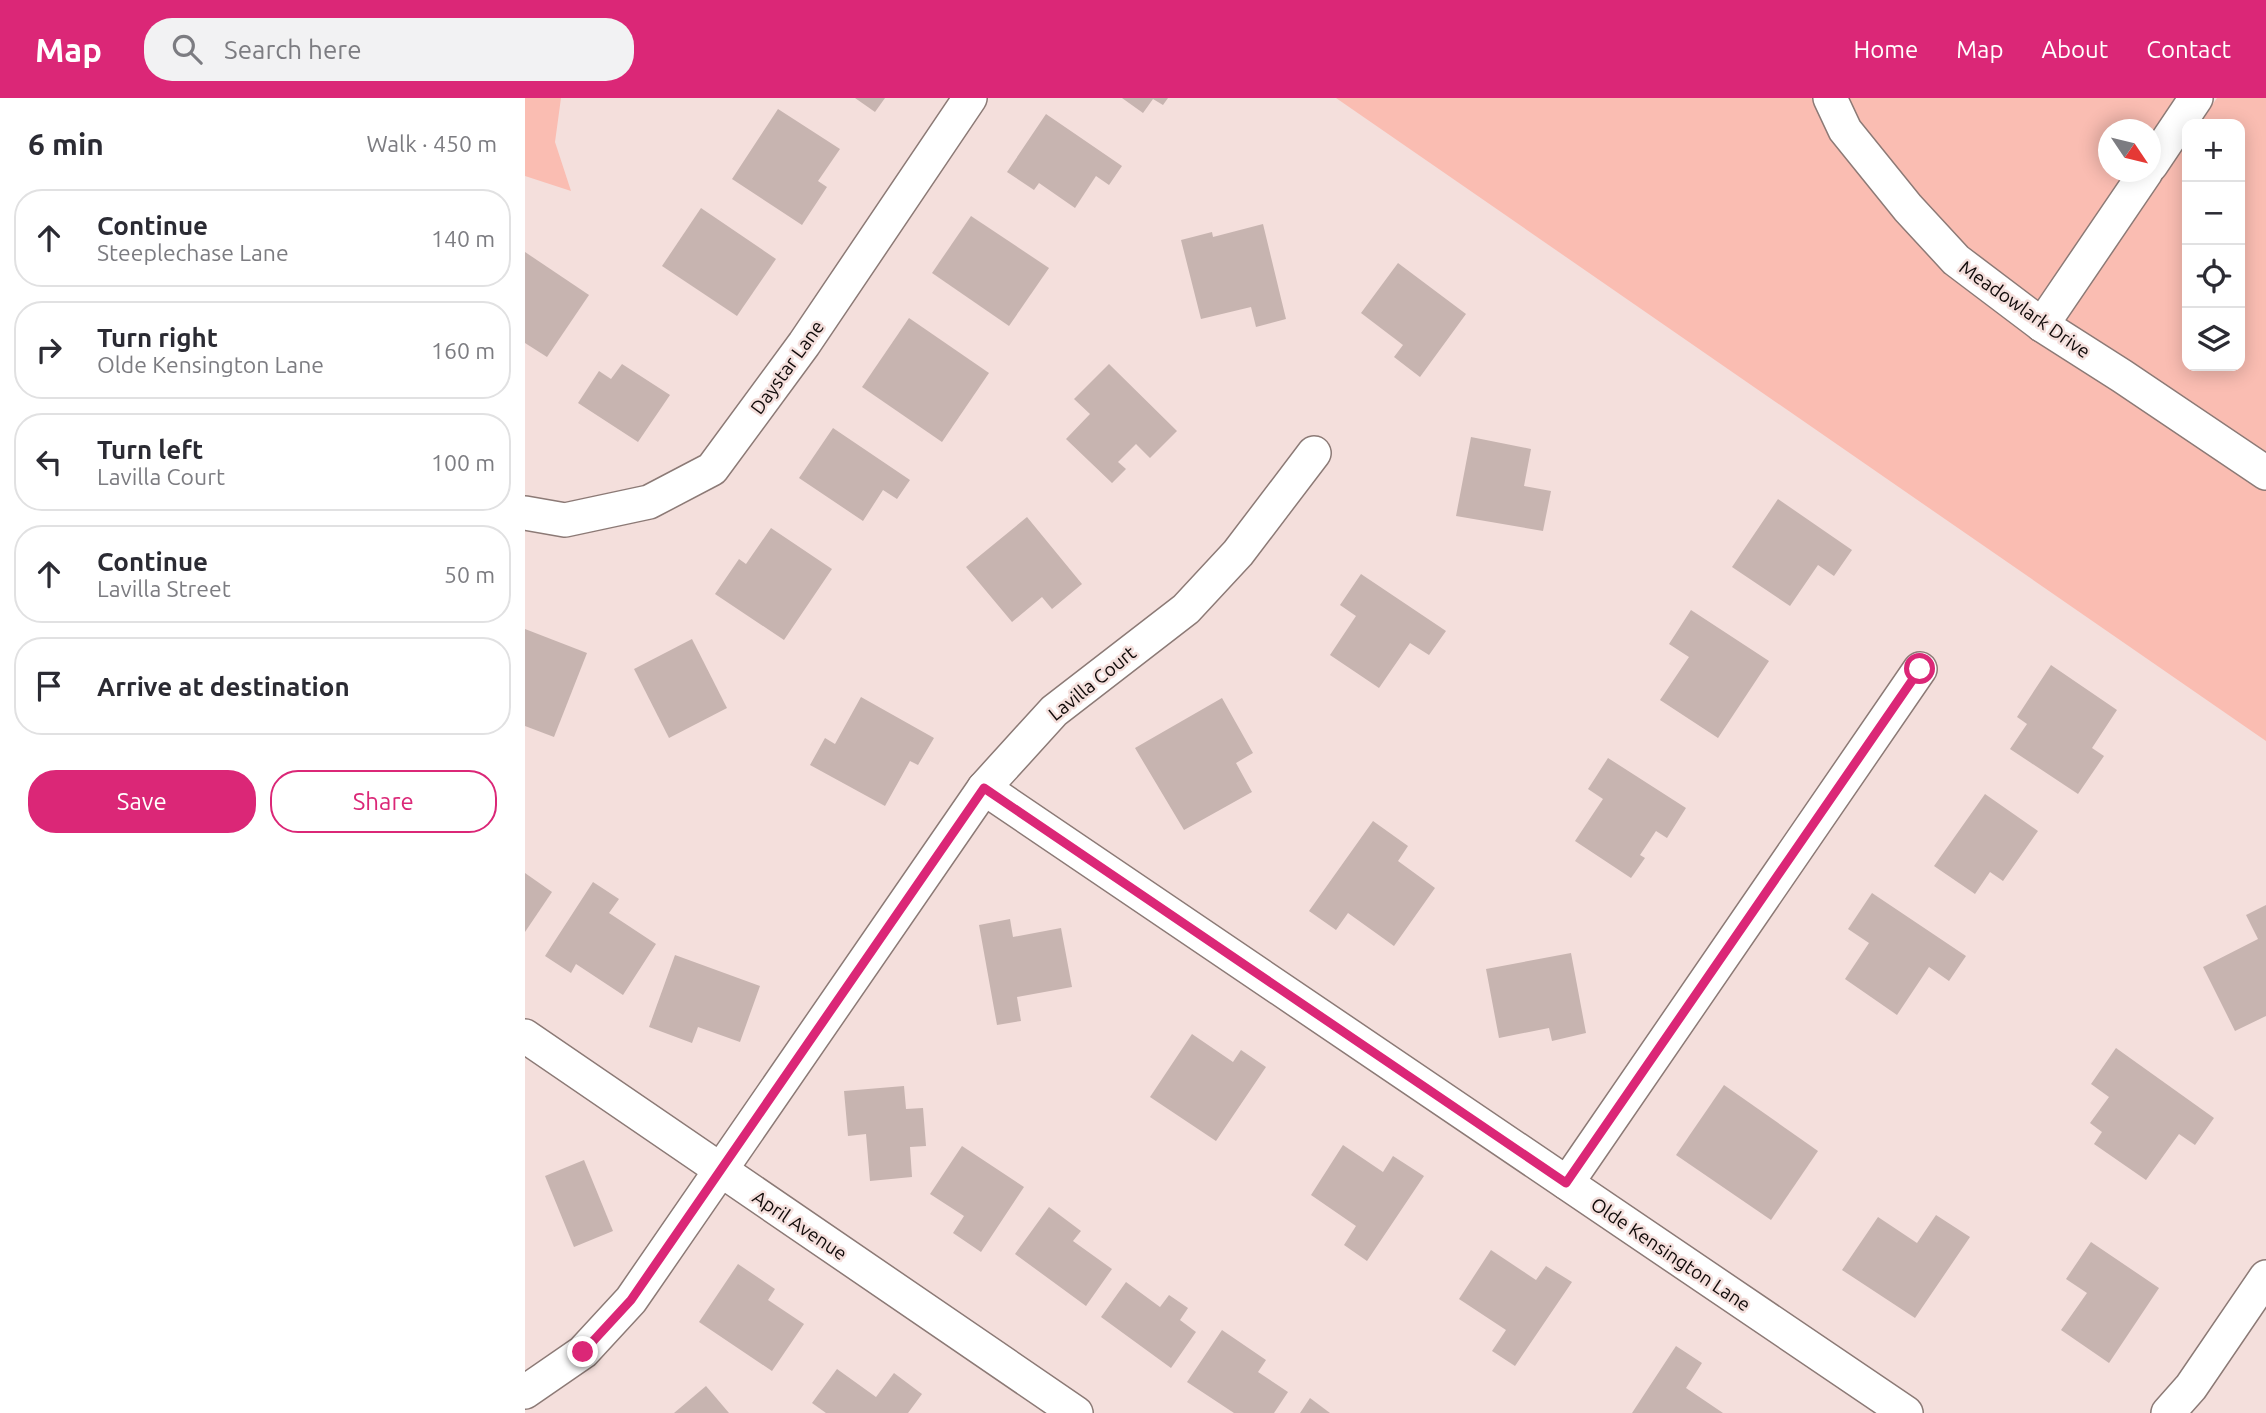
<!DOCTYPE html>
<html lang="en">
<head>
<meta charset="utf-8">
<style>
	:root { --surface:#fff; --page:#f2f2f3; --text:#2b2b33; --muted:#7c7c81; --line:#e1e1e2; --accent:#db2777 }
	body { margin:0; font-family:Ubuntu,sans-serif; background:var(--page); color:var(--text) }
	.controls { position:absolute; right:21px; top:21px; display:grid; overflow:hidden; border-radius:14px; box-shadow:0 4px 18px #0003 }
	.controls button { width:63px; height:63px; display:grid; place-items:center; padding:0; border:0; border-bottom:2px solid var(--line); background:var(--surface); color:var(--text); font:35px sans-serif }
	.compass { position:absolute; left:1573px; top:21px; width:63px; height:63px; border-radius:50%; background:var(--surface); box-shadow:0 4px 18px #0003; rotate:125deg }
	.stop { position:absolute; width:21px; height:21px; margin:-16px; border:5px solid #db2777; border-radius:50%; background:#fff }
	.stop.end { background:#db2777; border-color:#fff; box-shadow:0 2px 7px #0008 }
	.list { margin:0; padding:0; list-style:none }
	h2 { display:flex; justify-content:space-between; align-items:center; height:91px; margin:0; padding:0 28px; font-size:30px }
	h2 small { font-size:23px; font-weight:400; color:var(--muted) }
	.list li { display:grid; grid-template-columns:46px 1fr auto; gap:21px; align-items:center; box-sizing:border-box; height:98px; margin:0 14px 14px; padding:0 14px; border:2px solid var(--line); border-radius:28px }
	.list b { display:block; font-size:26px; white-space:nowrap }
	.list p { margin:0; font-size:23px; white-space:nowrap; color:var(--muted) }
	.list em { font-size:23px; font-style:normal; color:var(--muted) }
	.actions { display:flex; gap:14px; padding:21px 28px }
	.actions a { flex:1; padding:16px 0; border:2px solid var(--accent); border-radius:28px; text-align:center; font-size:24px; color:var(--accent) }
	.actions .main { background:var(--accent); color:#fff }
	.icon { flex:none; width:38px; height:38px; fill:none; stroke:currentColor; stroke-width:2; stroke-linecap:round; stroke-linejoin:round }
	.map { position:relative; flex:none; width:1741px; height:1315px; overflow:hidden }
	header { display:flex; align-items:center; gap:42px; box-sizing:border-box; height:98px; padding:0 35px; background:var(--accent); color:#fff }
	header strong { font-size:33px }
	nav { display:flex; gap:38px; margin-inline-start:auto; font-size:24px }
	.search { width:490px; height:63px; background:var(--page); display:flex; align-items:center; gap:18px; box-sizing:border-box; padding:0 24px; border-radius:28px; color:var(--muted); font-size:26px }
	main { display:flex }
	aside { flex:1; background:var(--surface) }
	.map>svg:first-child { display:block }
	.green { fill:#fabdb2 }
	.building { fill:#c7b4b0 }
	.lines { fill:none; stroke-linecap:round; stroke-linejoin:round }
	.minor-casing { stroke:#8c7a76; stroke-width:36 }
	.minor { stroke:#fff; stroke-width:33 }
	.route { stroke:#db2777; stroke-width:9 }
	.labels { text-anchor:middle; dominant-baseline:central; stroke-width:5; stroke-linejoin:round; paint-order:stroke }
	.street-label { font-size:19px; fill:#100a09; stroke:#f4dfdc }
</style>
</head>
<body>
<header>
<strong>Map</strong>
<div class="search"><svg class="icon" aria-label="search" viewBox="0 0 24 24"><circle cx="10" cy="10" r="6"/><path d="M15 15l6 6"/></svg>Search here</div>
<nav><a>Home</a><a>Map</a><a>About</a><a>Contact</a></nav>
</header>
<main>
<aside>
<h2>6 min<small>Walk · 450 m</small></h2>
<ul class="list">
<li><svg class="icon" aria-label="ahead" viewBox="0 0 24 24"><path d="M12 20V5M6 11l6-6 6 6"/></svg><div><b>Continue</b><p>Steeplechase Lane</p></div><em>140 m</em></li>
<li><svg class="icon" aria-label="right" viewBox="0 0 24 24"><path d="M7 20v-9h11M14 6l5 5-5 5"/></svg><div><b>Turn right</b><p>Olde Kensington Lane</p></div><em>160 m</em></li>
<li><svg class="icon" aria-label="left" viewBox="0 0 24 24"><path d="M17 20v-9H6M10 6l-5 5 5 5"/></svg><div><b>Turn left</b><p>Lavilla Court</p></div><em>100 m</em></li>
<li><svg class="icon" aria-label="ahead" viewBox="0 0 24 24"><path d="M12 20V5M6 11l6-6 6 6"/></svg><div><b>Continue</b><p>Lavilla Street</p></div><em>50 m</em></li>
<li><svg class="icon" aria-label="arrive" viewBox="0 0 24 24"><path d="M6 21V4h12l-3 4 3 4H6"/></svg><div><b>Arrive at destination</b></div></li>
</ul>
<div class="actions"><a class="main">Save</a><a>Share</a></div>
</aside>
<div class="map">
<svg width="1741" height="1315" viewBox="0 0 1741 1315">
	<rect width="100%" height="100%" fill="#f4dfdc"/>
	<g class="green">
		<path d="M0 0H36L30 44 46 93 0 78Z"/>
		<path d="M811 0H1288L1305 37 1589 290 1741 393V643Z"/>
		<path d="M1323 0H1650L1626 37V32H1584V74H1601L1512 204 1442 151 1395 102 1334 25Z"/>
		<path d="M1692 0H1741V357L1540 224 1662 44V268H1715V26H1674Z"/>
	</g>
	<g class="building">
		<path d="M330 0H360L350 14Z"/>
		<path d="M597 0H643L638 7 628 1 618 15Z"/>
		<path d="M253 11 315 51 293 83 302 89 277 127 207 81Z"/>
		<path d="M521 16 597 68 584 87 571 78 550 110 514 85 509 92 482 74Z"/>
		<path d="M176 110 251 161 212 218 137 168Z"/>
		<path d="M446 118 524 170 484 228 407 175Z"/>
		<path d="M738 126 761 221 731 229 726 209 676 221 656 142 687 134 688 139Z"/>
		<path d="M0 154 64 197 22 259 0 245Z"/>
		<path d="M873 165 941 216 895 279 869 259 878 247 836 215Z"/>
		<path d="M384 220 464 275 417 344 337 289Z"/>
		<path d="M97 266 145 297 113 344 53 305 74 273 86 281Z"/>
		<path d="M584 266 652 333 625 360 611 346 593 364 601 371 587 385 541 341 565 316 549 301Z"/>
		<path d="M308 330 385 382 372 401 358 392 338 423 274 380Z"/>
		<path d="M946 339 1006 351 999 388 1026 393 1018 433 931 418Z"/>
		<path d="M1253 401 1327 452 1309 478 1293 467 1265 508 1207 469Z"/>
		<path d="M502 419 557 486 527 511 517 499 487 524 441 469Z"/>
		<path d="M246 430 307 471 259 542 190 496 214 461 221 466Z"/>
		<path d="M836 476 921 533 904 557 885 545 854 590 805 557 831 518 815 507Z"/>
		<path d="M1166 512 1244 563 1193 640 1135 602 1164 559 1144 546Z"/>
		<path d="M0 531 62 555 29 639 0 628Z"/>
		<path d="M167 541 202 610 144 640 109 571Z"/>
		<path d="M1526 567 1592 612 1567 650 1579 658 1553 696 1485 651 1502 626 1492 619Z"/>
		<path d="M336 599 409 640 393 667 385 663 360 708 285 667 300 640 310 646Z"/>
		<path d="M697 600 728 655 711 665 727 694 659 732 610 650Z"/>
		<path d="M1083 660 1161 710 1142 740 1131 733 1115 757 1120 760 1106 780 1050 743 1078 701 1063 691Z"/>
		<path d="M1460 696 1513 733 1478 783 1465 774 1450 796 1409 768Z"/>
		<path d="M848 723 883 748 873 763 910 790 869 848 823 815 811 832 784 813Z"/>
		<path d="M0 775 27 794 0 834Z"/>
		<path d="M68 784 94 801 84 815 131 846 98 897 51 866 46 875 20 858Z"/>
		<path d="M1347 795 1441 858 1424 883 1404 869 1372 917 1320 881 1344 845 1323 831Z"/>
		<path d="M1741 807V918L1710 933 1678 869 1733 841 1721 817Z"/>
		<path d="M485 821 488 839 536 830 547 889 492 899 496 923 472 927 454 827Z"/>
		<path d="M1046 855 1061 935 1027 943 1024 930 974 940 961 871Z"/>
		<path d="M150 857 235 888 215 944 173 929 167 945 124 929Z"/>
		<path d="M667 936 708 964 716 952 741 969 691 1043 625 999Z"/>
		<path d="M1591 950 1689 1020 1670 1047 1654 1036 1621 1082 1569 1046 1577 1034 1565 1025 1584 999 1566 986Z"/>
		<path d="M1199 987 1293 1053 1246 1122 1151 1057Z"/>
		<path d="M379 988 381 1011 398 1010 401 1048 385 1049 387 1079 345 1083 341 1036 323 1038 319 993Z"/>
		<path d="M818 1047 858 1074 868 1058 899 1078 842 1163 819 1147 831 1128 786 1097Z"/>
		<path d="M437 1048 499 1089 456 1154 428 1135 439 1118 405 1096Z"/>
		<path d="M59 1062 88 1133 49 1149 20 1078Z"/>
		<path d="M524 1109 556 1133 548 1143 587 1171 561 1208 490 1156Z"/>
		<path d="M1411 1117 1445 1139 1390 1220 1317 1172 1353 1119 1392 1145Z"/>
		<path d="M1566 1144 1634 1190 1584 1265 1536 1232 1562 1195 1541 1181Z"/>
		<path d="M966 1152 1011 1182 1021 1168 1047 1184 990 1268 967 1253 981 1232 934 1201Z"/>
		<path d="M213 1166 250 1191 243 1202 279 1226 247 1273 174 1224Z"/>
		<path d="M601 1184 635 1209 644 1197 663 1210 655 1222 671 1234 646 1270 576 1219Z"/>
		<path d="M697 1232 741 1262 733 1274 763 1294 749 1315H709L662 1284Z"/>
		<path d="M1151 1248 1177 1265 1161 1290 1198 1315H1107Z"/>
		<path d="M312 1271 351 1299 369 1275 397 1296 383 1315H301L287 1305Z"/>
		<path d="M181 1288 204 1315H149Z"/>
		<path d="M785 1300 805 1315H775Z"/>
	</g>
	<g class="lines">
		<defs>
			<g id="minor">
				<path d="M1305 0 1320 32 1383 110 1431 162 1517 227 1597 278 1741 375"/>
				<path d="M1626 67 1671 0"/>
				<path d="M1517 227 1621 74"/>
				<path d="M0 415 40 422 124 404 187 371 279 246 445 0"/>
				<path d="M459 690 1381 1315"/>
				<path d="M0 938 551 1315"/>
				<path d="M1042 1085 1395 571"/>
				<path d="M0 1294 58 1254 106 1202 459 690 529 613 661 511 713 455 789 355"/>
				<path d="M1643 1315 1666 1289 1741 1179"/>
			</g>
		</defs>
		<use href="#minor" class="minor-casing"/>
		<use href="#minor" class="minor"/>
	</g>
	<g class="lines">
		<path class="route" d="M58 1254 106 1202 459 690 1041 1085 1395 571"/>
	</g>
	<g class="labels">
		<g class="street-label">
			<text transform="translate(1500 211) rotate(35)">Meadowlark Drive</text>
			<text transform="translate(262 269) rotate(-54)">Daystar Lane</text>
			<text transform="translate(567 585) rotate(-39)">Lavilla Court</text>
			<text transform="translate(275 1127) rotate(34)">April Avenue</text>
			<text transform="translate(1146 1156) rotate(34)">Olde Kensington Lane</text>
		</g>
	</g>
</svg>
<div class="controls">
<button>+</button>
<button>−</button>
<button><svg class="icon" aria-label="locate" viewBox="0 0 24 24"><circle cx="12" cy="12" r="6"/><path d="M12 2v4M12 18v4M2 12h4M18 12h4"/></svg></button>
<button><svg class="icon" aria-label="layers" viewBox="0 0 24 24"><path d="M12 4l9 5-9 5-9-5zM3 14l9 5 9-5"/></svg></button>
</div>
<svg class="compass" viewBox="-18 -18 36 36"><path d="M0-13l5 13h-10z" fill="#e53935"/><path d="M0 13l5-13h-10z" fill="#7c7c81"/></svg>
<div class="stop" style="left:1395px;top:571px"></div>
<div class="stop end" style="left:58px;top:1254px"></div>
</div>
</main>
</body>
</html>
